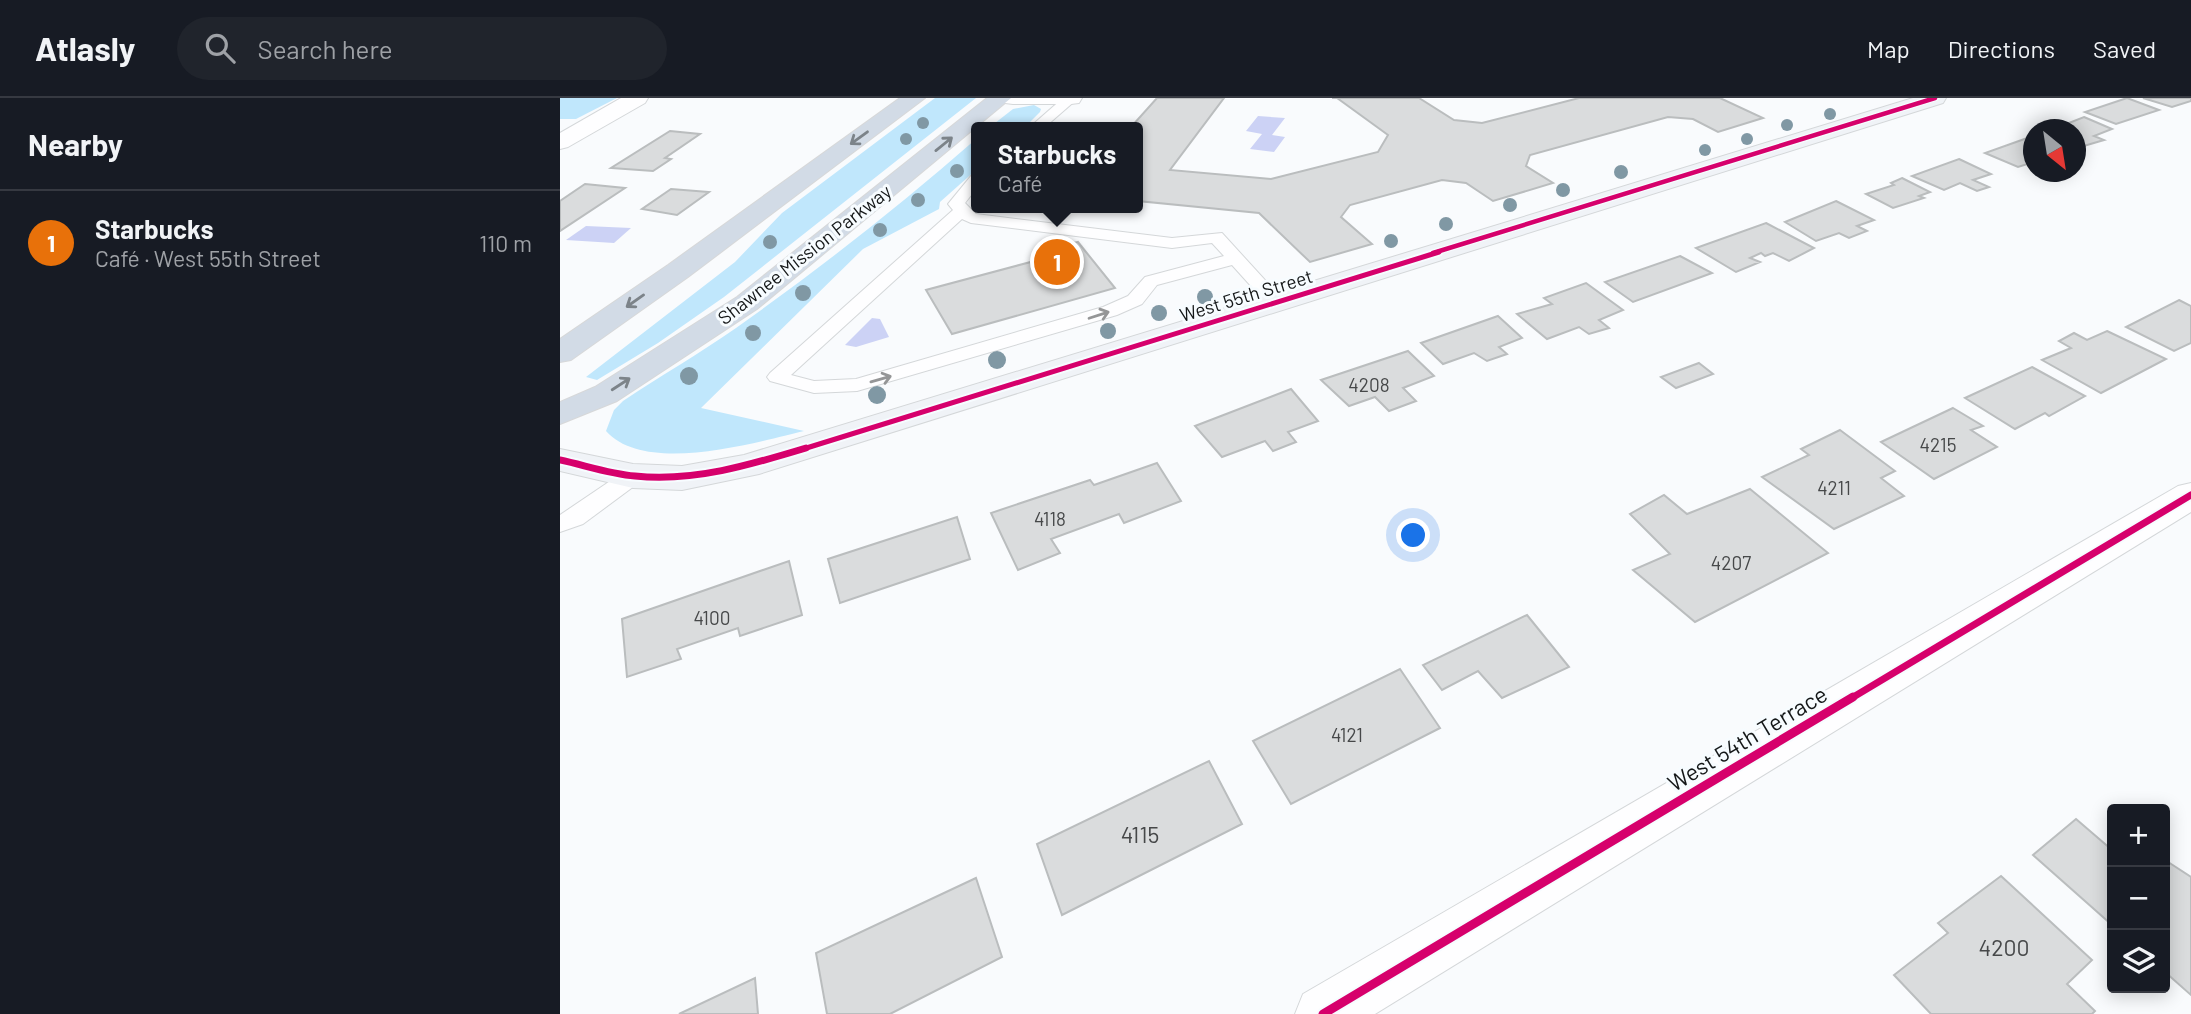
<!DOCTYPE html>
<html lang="en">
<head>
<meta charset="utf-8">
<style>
	:root { --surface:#171b24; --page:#20242c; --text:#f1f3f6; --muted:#9ea1a6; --line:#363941; --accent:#b45309 }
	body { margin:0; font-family:Barlow,sans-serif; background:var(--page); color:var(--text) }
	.controls { position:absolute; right:21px; bottom:21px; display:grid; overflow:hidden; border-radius:7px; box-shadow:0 4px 18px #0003 }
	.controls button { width:63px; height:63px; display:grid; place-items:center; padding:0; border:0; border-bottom:2px solid var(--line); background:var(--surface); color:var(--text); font:35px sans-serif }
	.compass { position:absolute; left:1463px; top:21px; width:63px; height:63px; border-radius:50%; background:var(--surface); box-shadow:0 4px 18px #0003; rotate:150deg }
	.you { position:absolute; left:854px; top:438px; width:24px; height:24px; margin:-18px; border:5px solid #fff; border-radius:50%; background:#1a73e8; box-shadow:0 0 0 10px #1a73e833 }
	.badge { display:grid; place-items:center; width:46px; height:46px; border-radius:50%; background:var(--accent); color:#fff; font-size:23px; font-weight:700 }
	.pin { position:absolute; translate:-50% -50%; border:4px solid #fff; box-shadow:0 2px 7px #0006 }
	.popup { position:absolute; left:411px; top:24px; width:172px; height:91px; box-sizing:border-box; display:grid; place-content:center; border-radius:7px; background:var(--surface); filter:drop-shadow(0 2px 5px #0005); font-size:23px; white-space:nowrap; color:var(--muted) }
	.popup b { font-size:26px; color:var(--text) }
	.popup::after { content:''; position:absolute; left:50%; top:100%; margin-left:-14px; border:14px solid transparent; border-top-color:var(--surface) }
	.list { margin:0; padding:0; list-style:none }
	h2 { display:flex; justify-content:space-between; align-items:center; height:91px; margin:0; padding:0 28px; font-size:30px }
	h2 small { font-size:23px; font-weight:400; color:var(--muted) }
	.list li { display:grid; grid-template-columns:46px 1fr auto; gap:21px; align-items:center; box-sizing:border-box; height:105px; padding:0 28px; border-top:2px solid var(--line) }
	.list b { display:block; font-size:26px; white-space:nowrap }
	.list p { margin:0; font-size:23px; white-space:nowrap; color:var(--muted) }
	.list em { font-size:23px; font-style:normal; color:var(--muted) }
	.icon { flex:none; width:38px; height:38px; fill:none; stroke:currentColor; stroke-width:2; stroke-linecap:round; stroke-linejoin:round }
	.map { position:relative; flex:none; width:1631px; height:916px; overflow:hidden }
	header { display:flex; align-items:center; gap:42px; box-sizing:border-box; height:98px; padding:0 35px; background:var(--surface); border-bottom:2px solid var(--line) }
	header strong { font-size:33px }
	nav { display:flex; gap:38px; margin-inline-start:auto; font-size:24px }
	.search { width:490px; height:63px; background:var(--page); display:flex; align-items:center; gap:18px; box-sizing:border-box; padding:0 24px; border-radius:38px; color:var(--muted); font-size:26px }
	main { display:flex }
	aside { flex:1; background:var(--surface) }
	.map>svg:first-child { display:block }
	.green { fill:#c0e7fc }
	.water { fill:#ccd2f5 }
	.building { fill:#dadcdd; stroke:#babdbe; stroke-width:2 }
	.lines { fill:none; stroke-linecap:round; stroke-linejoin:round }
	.lane-casing { stroke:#d4d7d9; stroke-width:2 }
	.street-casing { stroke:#d4d7d9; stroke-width:2 }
	.secondary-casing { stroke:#d4d7d9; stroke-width:2 }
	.highway-casing { stroke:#d7d8d9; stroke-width:2 }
	.lane { fill:#fefeff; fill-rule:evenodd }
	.street { fill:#fefeff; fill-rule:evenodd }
	.secondary { fill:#f0f3f7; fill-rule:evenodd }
	.highway { fill:#d2dbe6; fill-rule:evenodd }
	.cycleway-far3-casing { stroke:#f7fcff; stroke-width:7 }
	.cycleway-far2-casing { stroke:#f7fcff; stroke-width:9 }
	.cycleway-far1-casing { stroke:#f7fcff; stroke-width:11 }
	.cycleway-casing { stroke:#f7fcff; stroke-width:13 }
	.cycleway-far3 { stroke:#d6006c; stroke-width:4.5 }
	.cycleway-far2 { stroke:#d6006c; stroke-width:5 }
	.cycleway-far1 { stroke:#d6006c; stroke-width:7 }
	.cycleway { stroke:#d6006c; stroke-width:9 }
	.tree { fill:#8098a4 }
	.oneway { stroke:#7c8389 }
	.oneway2 { stroke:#959697 }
	.labels { text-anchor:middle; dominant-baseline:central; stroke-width:6; stroke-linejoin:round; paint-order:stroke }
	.far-street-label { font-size:19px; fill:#141718; stroke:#f7fcff }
	.number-label { font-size:19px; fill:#464849 }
	.street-label { font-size:23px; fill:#141718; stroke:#f7fcff }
	.near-number-label { font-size:23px; fill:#464849 }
</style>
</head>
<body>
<header>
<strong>Atlasly</strong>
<div class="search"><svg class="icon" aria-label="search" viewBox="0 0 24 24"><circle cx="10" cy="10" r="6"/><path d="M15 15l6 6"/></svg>Search here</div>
<nav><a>Map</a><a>Directions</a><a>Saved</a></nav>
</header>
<main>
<aside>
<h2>Nearby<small></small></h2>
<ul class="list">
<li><span class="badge" style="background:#e8710a">1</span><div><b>Starbucks</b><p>Café · West 55th Street</p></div><em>110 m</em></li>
</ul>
</aside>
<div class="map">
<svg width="1631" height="916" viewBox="0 0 1631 916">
	<rect width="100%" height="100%" fill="#f9fbfd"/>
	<g class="green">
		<path d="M0 0H57L16 21H0Z"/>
		<path d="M375 0H416L164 199 98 245 37 282 26 279 175 164 222 115Z"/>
		<path d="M474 7 481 11 480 14 465 29H430L453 11Z"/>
		<path d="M416 41V72L380 104 379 111 303 151 141 310 244 333C194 345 85 377 46 333L54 312 63 303C100 278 139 256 176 230 259 171 340 108 416 41Z"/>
	</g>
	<g class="water">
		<path d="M698 18 725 20 712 37 725 39 714 54 690 51 702 36 686 33Z"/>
		<path d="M26 128 71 130 54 145 6 142Z"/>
		<path d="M312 220 320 221 329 239 296 249 285 247Z"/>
	</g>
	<g class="building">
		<path d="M597 0H664L610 72 711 81 818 54 828 37 777 0H772H859L894 22 922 25 1019 0H1160L1203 20 1158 34 1133 21 1108 19 970 57 966 68 993 85 933 103 906 85 882 82 790 107 781 119 812 146 750 164 699 115 578 103V29H571Z"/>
		<path d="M1567 0 1599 12 1556 26 1525 14Z"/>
		<path d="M1583 0H1631V3L1612 9Z"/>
		<path d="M1524 19 1552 31 1534 38 1544 42 1517 50 1516 32H1491Z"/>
		<path d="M110 33 140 36 105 60 111 61 93 73 51 70Z"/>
		<path d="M1473 38 1474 64 1458 69 1425 55Z"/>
		<path d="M1399 61 1431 76 1413 82 1429 89 1417 93 1400 85 1384 92 1352 78Z"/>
		<path d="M1342 80 1370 94 1359 98 1364 100 1333 110 1306 96 1334 87 1331 85Z"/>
		<path d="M25 86 65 90 0 133V103Z"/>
		<path d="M111 91 149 94 117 117 82 111Z"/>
		<path d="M1276 103 1314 122 1297 128 1307 133 1289 140 1279 135 1256 143 1225 124Z"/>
		<path d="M1206 125 1254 150 1229 163 1213 155 1205 158 1201 155 1190 160 1200 164 1176 174 1136 150Z"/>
		<path d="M518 144 555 190 392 236 366 192 478 162 474 155Z"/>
		<path d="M1120 158 1152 175 1073 204 1045 184Z"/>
		<path d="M1026 185 1063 212 1039 222 1049 230 1029 236 1019 229 987 241 957 216 992 206 984 200Z"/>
		<path d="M1619 202 1631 208V245L1614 253 1566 229Z"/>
		<path d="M938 218 962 240 939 249 947 256 927 263 914 255 883 266 861 245Z"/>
		<path d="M1547 233 1606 261 1541 295 1482 262 1511 250 1499 243 1514 235 1527 242Z"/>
		<path d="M848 253 874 278 843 290 856 303 829 313 815 299 789 308 761 282Z"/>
		<path d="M1139 265 1153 276 1116 290 1101 279Z"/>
		<path d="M1472 269 1525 298 1489 318 1485 315 1455 331 1405 300Z"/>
		<path d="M731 291 758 323 728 334 736 344 713 353 705 343 662 359 635 328Z"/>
		<path d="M1393 310 1423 328 1411 332 1437 349 1374 381 1321 344Z"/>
		<path d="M1280 332 1335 373 1321 380 1344 398 1274 431 1202 379 1249 357 1241 351Z"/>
		<path d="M597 365 621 403 564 425 559 416 491 441 500 455 458 472 431 415 530 382 534 387Z"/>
		<path d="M1190 391 1268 455 1135 524 1073 472 1110 456 1070 416 1104 397 1127 416Z"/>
		<path d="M397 419 410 461 280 505 268 461Z"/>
		<path d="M229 463 242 517 180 538 178 530 117 551 121 561 67 579 62 521Z"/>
		<path d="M967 517 1009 569 942 600 918 573 882 592 863 567Z"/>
		<path d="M840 571 880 630 731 706 693 643Z"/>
		<path d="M649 663 682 726 502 817 477 746Z"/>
		<path d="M1516 721 1552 752V827L1473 757Z"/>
		<path d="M1605 762 1631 779V897L1605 874Z"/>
		<path d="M1441 778 1532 862 1507 886 1535 913 1532 916H1371L1334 877 1388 835 1378 825Z"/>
		<path d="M416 780 442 859 330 916H267L256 855Z"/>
		<path d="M195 880 198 916H119Z"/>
	</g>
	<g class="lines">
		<defs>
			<g id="lane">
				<path d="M503 0 516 2 485 29H470Z"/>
				<path d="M416 76V91L405 105 416 116 612 140 662 135 725 204 723 208H709L672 167 597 187 582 206 557 217 297 293 254 295 210 283 207 279 210 275 393 112 388 106 411 78ZM402 121 411 125 612 150 652 145 664 158 585 179 568 198 543 209 296 281 254 283 231 277Z"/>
				<path d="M73 371 81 373 84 378 81 383 23 426 0 434V417L65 373Z"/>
			</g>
			<g id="street">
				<path d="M61 0H88L85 5 8 49 0 51V35Z"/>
				<path d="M442 0H522L519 5 511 6H453L445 5Z"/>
				<path d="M1631 385V414L815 916H735L743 896 1618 388Z"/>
			</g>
			<path id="secondary" d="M1353 0H1386L1383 5 199 376 122 392 73 390 0 373V351L73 366 122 368 184 357Z"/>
			<g id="highway">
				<path d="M340 0H365L128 179 11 262 0 264V241L108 167Z"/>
				<path d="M427 0H451L197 211 57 303 0 326V304L35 289 177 199Z"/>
			</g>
		</defs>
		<use href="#lane" class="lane-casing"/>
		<use href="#street" class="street-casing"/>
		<use href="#secondary" class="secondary-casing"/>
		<use href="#highway" class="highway-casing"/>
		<use href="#lane" class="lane"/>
		<use href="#street" class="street"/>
		<use href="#secondary" class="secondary"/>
		<use href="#highway" class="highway"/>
		<defs>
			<path id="cycleway-far3" d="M873 155 1375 0"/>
			<path id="cycleway-far2" d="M240 352 879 154"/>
			<g id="cycleway-far1">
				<path d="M0 362C24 367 50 376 75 378 134 384 190 367 246 350"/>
				<path d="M1290 601 1631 397"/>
			</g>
			<path id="cycleway" d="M763 916 1293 599"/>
		</defs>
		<use href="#cycleway-far3" class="cycleway-far3-casing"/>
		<use href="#cycleway-far2" class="cycleway-far2-casing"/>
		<use href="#cycleway-far1" class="cycleway-far1-casing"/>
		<use href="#cycleway" class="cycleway-casing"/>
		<use href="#cycleway-far3" class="cycleway-far3"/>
		<use href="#cycleway-far2" class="cycleway-far2"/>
		<use href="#cycleway-far1" class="cycleway-far1"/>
		<use href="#cycleway" class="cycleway"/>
	</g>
	<g class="tree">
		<circle cx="1270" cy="16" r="6"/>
		<circle cx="363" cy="25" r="6"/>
		<circle cx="1227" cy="27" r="6"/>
		<circle cx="346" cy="41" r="6"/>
		<circle cx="1187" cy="41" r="6"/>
		<circle cx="1145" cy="52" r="6"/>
		<circle cx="397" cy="73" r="7"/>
		<circle cx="1061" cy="74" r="7"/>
		<circle cx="1003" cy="92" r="7"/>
		<circle cx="358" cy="102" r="7"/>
		<circle cx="950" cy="107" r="7"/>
		<circle cx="886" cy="126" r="7"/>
		<circle cx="320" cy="132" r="7"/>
		<circle cx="831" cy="143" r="7"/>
		<circle cx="210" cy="144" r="7"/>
		<circle cx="243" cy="195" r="8"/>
		<circle cx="645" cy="199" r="8"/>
		<circle cx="599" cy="215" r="8"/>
		<circle cx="548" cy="233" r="8"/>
		<circle cx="193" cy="235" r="8"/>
		<circle cx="437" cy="262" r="9"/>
		<circle cx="129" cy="278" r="9"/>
		<circle cx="317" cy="297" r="9"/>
	</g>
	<defs><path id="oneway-shaft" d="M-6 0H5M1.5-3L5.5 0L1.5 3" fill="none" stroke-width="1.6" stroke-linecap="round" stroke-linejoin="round" transform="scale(1.75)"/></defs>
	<g class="oneway">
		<use href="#oneway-shaft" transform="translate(299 40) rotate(144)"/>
		<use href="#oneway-shaft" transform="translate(384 46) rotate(-39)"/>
		<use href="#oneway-shaft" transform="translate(75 203) rotate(145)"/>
		<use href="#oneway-shaft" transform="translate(61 286) rotate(-33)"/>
	</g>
	<g class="oneway2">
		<use href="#oneway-shaft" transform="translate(539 217) rotate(-18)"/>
		<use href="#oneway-shaft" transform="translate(321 281) rotate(-16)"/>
	</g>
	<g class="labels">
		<g class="far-street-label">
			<text transform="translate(244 156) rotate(-38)">Shawnee Mission Parkway</text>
			<text transform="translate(686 197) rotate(-17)">West 55th Street</text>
		</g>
		<g class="number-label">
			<text x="809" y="286">4208</text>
			<text x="1378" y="346">4215</text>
			<text x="1274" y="389">4211</text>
			<text x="490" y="420">4118</text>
			<text x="1171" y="464">4207</text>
			<text x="152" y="519">4100</text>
			<text x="787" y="636">4121</text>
		</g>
		<g class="street-label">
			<text transform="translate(1187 640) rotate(-31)">West 54th Terrace</text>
		</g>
		<g class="near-number-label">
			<text x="580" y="736">4115</text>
			<text x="1444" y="849">4200</text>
		</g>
	</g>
</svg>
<div class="controls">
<button>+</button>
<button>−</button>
<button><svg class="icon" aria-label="layers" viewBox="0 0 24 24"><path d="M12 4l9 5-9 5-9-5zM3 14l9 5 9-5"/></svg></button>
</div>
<svg class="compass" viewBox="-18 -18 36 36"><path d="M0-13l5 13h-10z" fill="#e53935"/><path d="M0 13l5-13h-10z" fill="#9ea1a6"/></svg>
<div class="you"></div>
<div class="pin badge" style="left:497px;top:164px;background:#e8710a">1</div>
<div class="popup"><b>Starbucks</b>Café</div>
</div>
</main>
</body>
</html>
